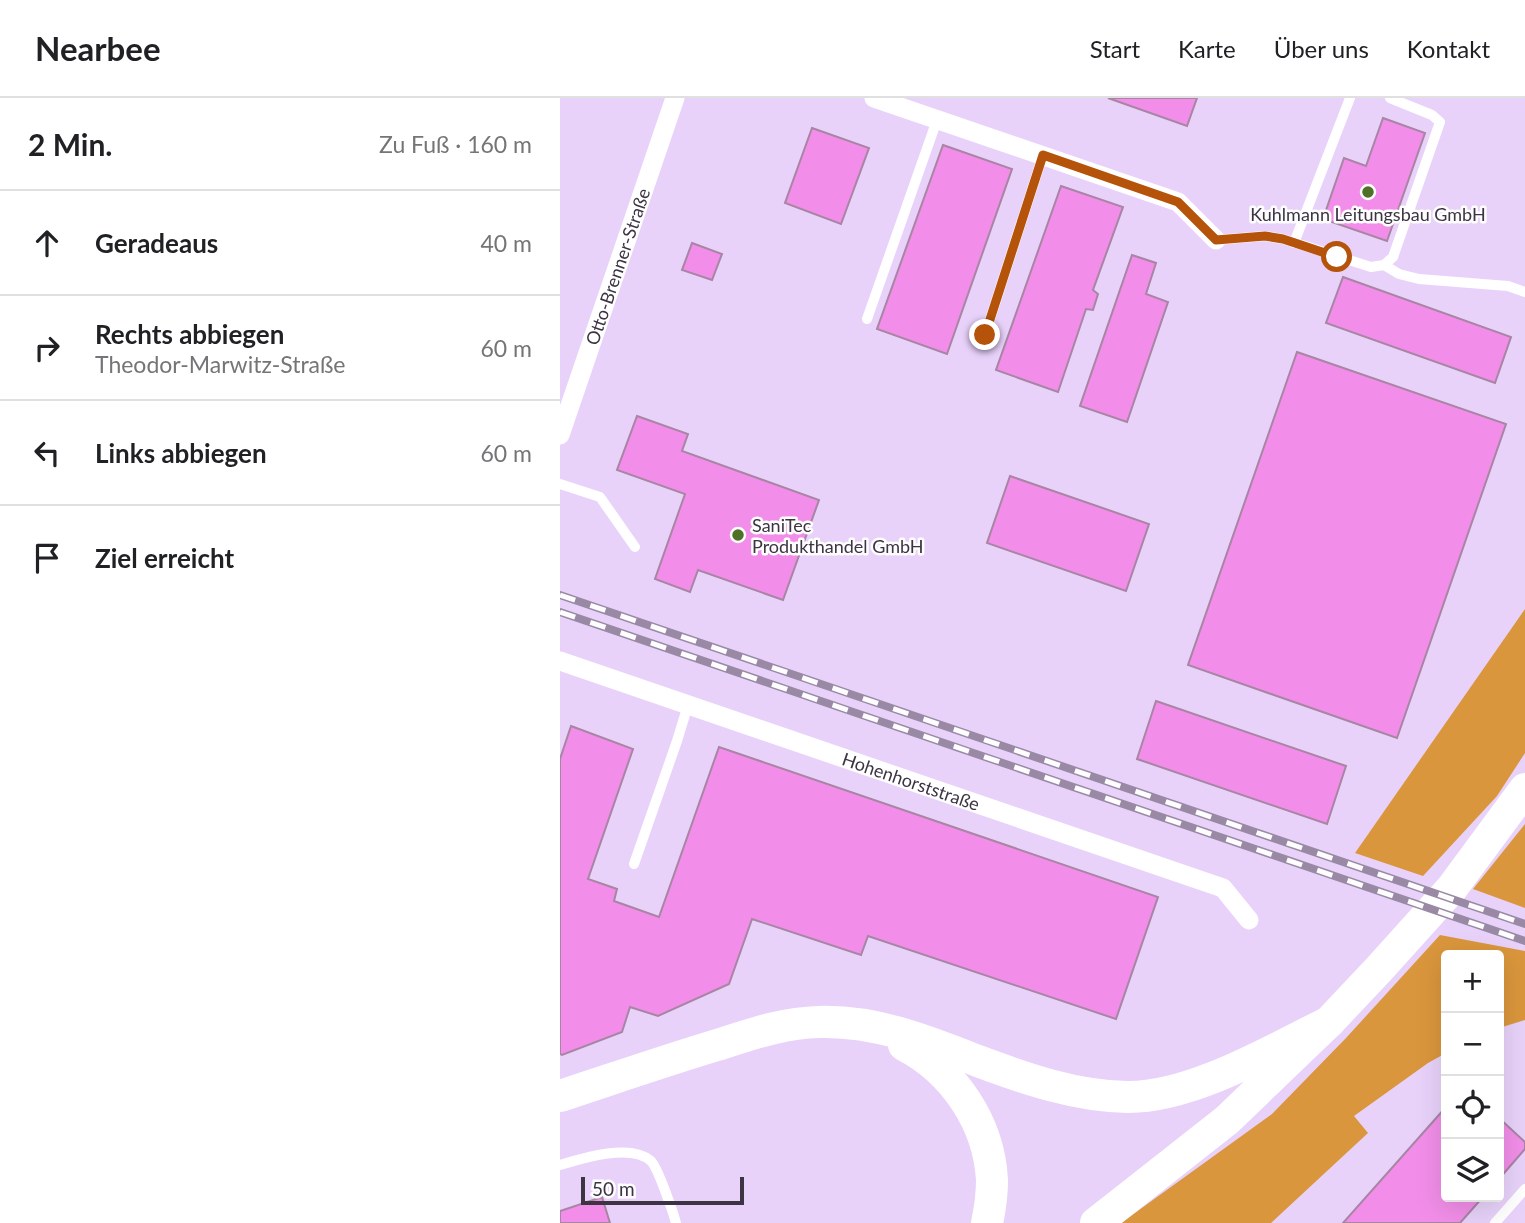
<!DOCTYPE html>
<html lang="de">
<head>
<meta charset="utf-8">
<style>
	:root { --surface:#fff; --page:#f6f6f6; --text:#202124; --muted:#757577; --line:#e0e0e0 }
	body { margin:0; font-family:Lato,sans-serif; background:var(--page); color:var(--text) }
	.controls { position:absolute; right:21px; bottom:21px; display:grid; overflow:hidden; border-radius:7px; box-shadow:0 7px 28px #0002 }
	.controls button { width:63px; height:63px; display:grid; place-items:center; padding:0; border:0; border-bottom:2px solid var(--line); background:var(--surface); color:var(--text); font:35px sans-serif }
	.scale { position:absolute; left:21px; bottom:18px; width:163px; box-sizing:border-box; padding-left:7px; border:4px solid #3d3443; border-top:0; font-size:19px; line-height:24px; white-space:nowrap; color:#3d3443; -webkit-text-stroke:5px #fdfdfd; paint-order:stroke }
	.stop { position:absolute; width:21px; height:21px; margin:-16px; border:5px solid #b45309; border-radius:50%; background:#fff }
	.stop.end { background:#b45309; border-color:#fff; box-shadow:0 2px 7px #0008 }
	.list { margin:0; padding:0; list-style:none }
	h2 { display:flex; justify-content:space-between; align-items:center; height:91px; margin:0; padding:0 28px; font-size:30px }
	h2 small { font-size:23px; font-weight:400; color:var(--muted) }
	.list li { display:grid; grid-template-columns:46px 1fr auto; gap:21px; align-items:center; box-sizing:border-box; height:105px; padding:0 28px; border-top:2px solid var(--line) }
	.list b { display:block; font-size:26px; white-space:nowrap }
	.list p { margin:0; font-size:23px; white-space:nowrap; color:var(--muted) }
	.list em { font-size:23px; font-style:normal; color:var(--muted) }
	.icon { flex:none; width:38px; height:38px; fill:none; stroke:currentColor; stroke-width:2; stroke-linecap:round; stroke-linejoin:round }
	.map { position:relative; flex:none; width:965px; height:1125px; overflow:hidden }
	header { display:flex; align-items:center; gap:42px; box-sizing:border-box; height:98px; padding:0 35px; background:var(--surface); border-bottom:2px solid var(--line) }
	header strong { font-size:33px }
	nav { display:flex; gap:38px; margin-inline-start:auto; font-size:24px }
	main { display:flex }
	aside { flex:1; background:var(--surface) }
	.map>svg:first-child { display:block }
	.forest { fill:#da963c }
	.building { fill:#f28ee9; stroke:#a785a3; stroke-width:2 }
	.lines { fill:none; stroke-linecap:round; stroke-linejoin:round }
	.service { stroke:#fff; stroke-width:10 }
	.minor { stroke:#fff; stroke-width:19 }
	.trunk { stroke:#fff; stroke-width:32 }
	.rail-casing { stroke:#9989a5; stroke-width:8 }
	.rail { stroke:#fdfdfd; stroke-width:5; stroke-dasharray:16; stroke-linecap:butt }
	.route { stroke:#b45309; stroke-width:9 }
	.poi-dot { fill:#4f7027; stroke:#fdfdfd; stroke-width:2.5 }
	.labels { text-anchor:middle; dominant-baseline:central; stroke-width:5; stroke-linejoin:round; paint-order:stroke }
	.poi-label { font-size:18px; fill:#3d3443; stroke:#fdfdfd }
	.street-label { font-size:18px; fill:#3d3443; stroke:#fdfdfd }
</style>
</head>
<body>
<header>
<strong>Nearbee</strong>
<nav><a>Start</a><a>Karte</a><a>Über uns</a><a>Kontakt</a></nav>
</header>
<main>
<aside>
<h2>2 Min.<small>Zu Fuß · 160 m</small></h2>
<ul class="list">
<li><svg class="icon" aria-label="ahead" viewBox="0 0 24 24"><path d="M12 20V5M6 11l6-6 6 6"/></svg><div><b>Geradeaus</b></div><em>40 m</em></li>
<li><svg class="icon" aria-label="right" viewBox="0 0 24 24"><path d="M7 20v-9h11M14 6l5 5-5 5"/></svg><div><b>Rechts abbiegen</b><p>Theodor-Marwitz-Straße</p></div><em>60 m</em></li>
<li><svg class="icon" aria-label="left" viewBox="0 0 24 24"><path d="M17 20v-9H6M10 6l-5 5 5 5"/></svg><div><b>Links abbiegen</b></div><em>60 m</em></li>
<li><svg class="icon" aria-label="arrive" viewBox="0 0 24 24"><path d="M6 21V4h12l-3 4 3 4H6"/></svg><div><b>Ziel erreicht</b></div></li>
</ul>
</aside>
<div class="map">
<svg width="965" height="1125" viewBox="0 0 965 1125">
	<rect width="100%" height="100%" fill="#e8d2fa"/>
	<g class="forest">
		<path d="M965 511V655L937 698 863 778 795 755Z"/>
		<path d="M965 726V810L913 791Z"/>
		<path d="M880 837 965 853V922L939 930V857H886V955L868 965 794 1018 808 1035 711 1125H561L712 1016 786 940Z"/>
	</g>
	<g class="building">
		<path d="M548 0H637L627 28Z"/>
		<path d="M823 20 865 35 827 143 763 121 784 60 806 68Z"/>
		<path d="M252 30 309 50 281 126 225 105Z"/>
		<path d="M383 47 452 71 387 256 317 231Z"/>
		<path d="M501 88 563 109 533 192 538 196 533 212 526 211 498 294 436 272Z"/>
		<path d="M132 145 162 156 152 182 122 172Z"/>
		<path d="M572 157 596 165 586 196 608 204 567 324 520 308Z"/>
		<path d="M783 179 951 239 935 285 766 225Z"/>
		<path d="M737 254 946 326 837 640 628 567Z"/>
		<path d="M77 318 128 336 122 353 259 402 223 502 138 472 130 494 95 481 125 396 57 372Z"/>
		<path d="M450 378 589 426 566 493 427 445Z"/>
		<path d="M596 603 786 668 767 726 577 661Z"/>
		<path d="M11 628 73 651 28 781 57 791 54 803 99 819 159 649 598 799 556 921 308 838 301 857 192 821 169 886 98 918 70 909 62 934 2 957 0 956V661Z"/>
		<path d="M886 1009V1099H923L900 1125H783Z"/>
		<path d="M939 1020 965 1044V1051L939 1081Z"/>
		<path d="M42 1099 50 1125H0V1113Z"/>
	</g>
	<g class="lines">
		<g class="service">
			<path d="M656 142 705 138 723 141 811 169 824 167 833 159 880 24 872 17 830 0"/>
			<path d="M734 145 790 0"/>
			<path d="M824 167 839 176 859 181 948 188 965 194"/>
			<path d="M307 221 377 22"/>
			<path d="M425 237 483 57"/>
			<path d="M0 386 40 399 75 449"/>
			<path d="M74 766 117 643 128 607"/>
			<path d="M0 1067C23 1060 71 1045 91 1063 98 1070 113 1114 116 1125"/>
			<path d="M935 1125 965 1091"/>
		</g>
		<g class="minor">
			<path d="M314 0 618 104 656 142"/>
			<path id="s1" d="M0 337 115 0"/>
			<path id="s2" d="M0 563 663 790 689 822"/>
		</g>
		<g class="trunk">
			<path d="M344 947C394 973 429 1025 432 1082 432 1096 430 1111 427 1125"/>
			<path d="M0 998C52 981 104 963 157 947 192 936 222 925 259 924 315 922 367 943 418 963 466 981 515 998 567 999 631 1000 712 952 769 924"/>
			<path d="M536 1125 667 1022 769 924 819 871 892 790 965 691"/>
		</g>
		<defs>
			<g id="rail">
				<path d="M0 497 965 826"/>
				<path d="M0 514 965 843"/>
			</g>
		</defs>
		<use href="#rail" class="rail-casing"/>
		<use href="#rail" class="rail"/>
	</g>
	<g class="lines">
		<path class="route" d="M425 237 483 57 618 104 656 142 705 138 723 141 777 159"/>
	</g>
	<g class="poi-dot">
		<circle cx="808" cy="94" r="7"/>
		<circle cx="178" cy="437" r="7"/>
	</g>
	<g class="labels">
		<g class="poi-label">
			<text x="808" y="116">Kuhlmann Leitungsbau GmbH</text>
			<text x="192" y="427" text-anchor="start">SaniTec<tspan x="192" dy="21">Produkthandel GmbH</tspan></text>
		</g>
		<g class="street-label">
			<text stroke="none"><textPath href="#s1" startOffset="178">Otto-Brenner-Straße</textPath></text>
			<text stroke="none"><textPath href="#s2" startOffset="371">Hohenhorststraße</textPath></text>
		</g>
	</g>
</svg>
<div class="controls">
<button>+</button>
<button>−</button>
<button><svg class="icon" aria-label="locate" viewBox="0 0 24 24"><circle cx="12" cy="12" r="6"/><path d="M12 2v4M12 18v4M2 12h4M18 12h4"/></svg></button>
<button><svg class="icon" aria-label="layers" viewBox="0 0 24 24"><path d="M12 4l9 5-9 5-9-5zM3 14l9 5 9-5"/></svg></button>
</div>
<div class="scale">50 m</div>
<div class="stop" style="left:777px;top:159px"></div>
<div class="stop end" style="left:425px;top:237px"></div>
</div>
</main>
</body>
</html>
